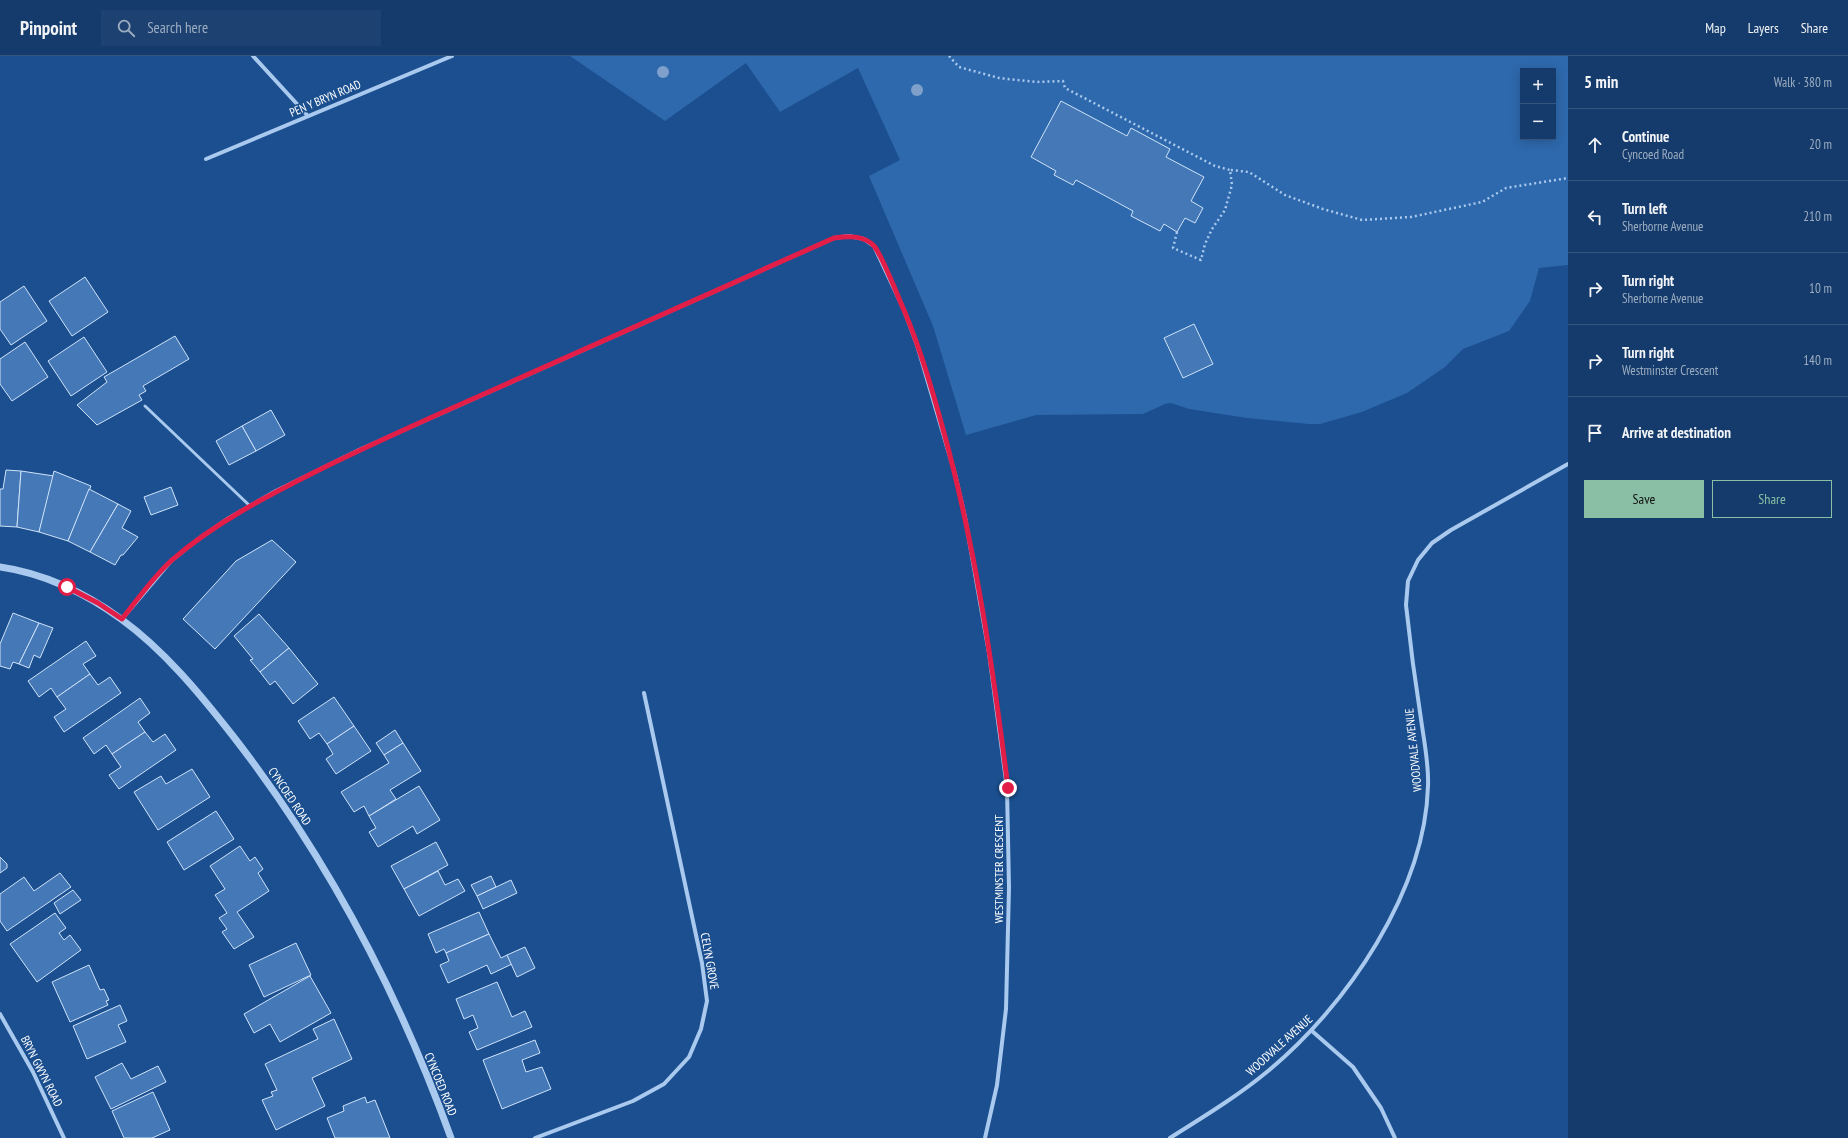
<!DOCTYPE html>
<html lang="en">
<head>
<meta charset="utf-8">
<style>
	:root { --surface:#143b6b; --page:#1d4271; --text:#f1f3f6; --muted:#9dadc1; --line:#33557e; --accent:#8abfa5 }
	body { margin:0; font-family:"PT Sans Narrow",sans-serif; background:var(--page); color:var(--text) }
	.controls { position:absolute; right:12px; top:12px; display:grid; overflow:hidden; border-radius:0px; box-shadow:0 2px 10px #0003 }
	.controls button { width:36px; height:36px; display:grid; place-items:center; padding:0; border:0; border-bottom:1px solid var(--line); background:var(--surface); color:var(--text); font:20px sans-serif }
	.stop { position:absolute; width:12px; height:12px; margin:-9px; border:3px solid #e11d48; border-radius:50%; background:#fff }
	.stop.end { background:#e11d48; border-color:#fff; box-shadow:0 1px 4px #0008 }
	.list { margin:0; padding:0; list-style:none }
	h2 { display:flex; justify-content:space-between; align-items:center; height:52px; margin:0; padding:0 16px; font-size:17px }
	h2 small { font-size:13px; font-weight:400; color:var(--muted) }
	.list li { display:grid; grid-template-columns:26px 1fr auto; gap:12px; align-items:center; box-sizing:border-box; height:72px; padding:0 16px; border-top:1px solid var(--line) }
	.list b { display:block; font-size:15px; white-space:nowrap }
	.list p { margin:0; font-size:13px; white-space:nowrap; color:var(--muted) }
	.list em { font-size:13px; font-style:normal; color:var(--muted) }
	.actions { display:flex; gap:8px; padding:12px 16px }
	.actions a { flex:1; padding:9px 0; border:1px solid var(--accent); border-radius:0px; text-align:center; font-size:14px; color:var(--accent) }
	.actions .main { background:var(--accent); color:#111 }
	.icon { flex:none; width:22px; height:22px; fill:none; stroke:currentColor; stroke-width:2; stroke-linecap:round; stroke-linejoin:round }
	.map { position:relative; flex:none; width:1568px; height:1082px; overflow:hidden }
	header { display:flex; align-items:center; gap:24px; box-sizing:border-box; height:56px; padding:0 20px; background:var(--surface); border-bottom:1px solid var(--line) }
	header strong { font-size:19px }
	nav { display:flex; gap:22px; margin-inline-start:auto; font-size:14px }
	.search { width:280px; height:36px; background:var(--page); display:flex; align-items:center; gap:10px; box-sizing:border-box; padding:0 14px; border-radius:0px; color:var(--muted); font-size:15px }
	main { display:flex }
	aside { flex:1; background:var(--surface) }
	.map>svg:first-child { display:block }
	.green { fill:#2e69ad; fill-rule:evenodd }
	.building { fill:#4478b7; stroke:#cfe3fa }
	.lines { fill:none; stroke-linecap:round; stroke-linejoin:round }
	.path { stroke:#a9c9ee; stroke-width:2.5; stroke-dasharray:2 3; stroke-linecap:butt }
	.service { stroke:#a9c9ee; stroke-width:3 }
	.minor { stroke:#a9c9ee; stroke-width:4 }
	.tertiary { stroke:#a9c9ee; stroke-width:7 }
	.tree { fill:#7ea0ca }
	.route { stroke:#e11d48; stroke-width:5 }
	.labels { text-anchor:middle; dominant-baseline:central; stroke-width:3; stroke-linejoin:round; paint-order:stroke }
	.street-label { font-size:12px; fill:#fff; stroke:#1b4f8f }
</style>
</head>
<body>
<header>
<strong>Pinpoint</strong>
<div class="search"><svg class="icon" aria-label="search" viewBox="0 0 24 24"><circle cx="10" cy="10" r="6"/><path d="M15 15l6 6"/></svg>Search here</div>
<nav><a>Map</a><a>Layers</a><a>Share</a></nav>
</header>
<main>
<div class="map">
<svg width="1568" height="1082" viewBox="0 0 1568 1082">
	<rect width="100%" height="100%" fill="#1b4f8f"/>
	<path class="green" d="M570 0H1568V209L1539 212 1530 245 1509 275 1463 293 1445 311 1407 337 1362 356 1320 368H1309L1247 362 1189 353 1171 347 1165 348 1143 358 1036 359 966 379 933 270 869 120 900 104 858 12 780 56 746 7 665 65ZM1523 15H1553V81H1523Z"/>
	<g class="building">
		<path d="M1061 45 1127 80 1131 72 1170 93 1166 101 1204 121 1191 145 1203 152 1195 167 1185 162 1177 176 1164 168 1160 175 1131 160 1133 155 1076 124 1073 129 1054 119 1056 115 1031 101Z"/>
		<path d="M85 221 108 256 72 280 49 245Z"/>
		<path d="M24 230 47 265 11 289 0 273V246Z"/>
		<path d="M1194 268 1213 308 1183 322 1164 282Z"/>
		<path d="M175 280 189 303 143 330 146 335 139 339 142 344 97 369 77 349 107 326 104 321Z"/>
		<path d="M84 281 107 316 71 340 48 305Z"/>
		<path d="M25 286 48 321 12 345 0 328V303Z"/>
		<path d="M271 354 285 379 256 395 242 370Z"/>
		<path d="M242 370 256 395 229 409 216 385Z"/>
		<path d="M6 414 21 415 17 471 0 470V433H3Z"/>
		<path d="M21 415 54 420 39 476 17 471Z"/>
		<path d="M54 415 91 430 68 485 39 476Z"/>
		<path d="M171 431 178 449 151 459 144 441Z"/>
		<path d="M89 433 118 448 90 496 68 485Z"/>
		<path d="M118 448 131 455 122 472 138 481 123 499H121L115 509 90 496Z"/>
		<path d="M272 484 296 506 215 593 183 563 236 505Z"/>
		<path d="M13 557 39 567 19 608 13 606 10 613 0 610V588Z"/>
		<path d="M259 558 289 592 260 616 250 604 253 603 234 580Z"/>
		<path d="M39 567 53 572 40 602 34 599 29 612 19 608Z"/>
		<path d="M86 585 96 600 83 608 90 618 57 641 51 632 39 641 28 625Z"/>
		<path d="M289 592 318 628 293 648 275 625 270 629 260 616Z"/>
		<path d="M90 618 98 629 110 621 121 637 64 676 54 661 66 653 57 641Z"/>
		<path d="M334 641 354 670 327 688 319 677 310 683 298 665Z"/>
		<path d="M140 642 150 657 138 666 145 676 112 698 106 689 94 698 83 682Z"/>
		<path d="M354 670 371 695 336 718 326 703 333 698 327 688Z"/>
		<path d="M395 674 403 687 384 699 376 687Z"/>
		<path d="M145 676 153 686 165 678 176 694 119 733 109 719 121 711 112 698Z"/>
		<path d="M403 687 421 715 390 734 396 743 369 760 364 750 354 756 341 736 389 707 384 699Z"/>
		<path d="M192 713 210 741 158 774 134 736 161 720 166 728Z"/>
		<path d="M419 730 440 764 417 778 413 770 378 791 369 776 376 772 369 760Z"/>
		<path d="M216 755 234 783 184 814 167 786Z"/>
		<path d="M436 786 448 809 404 833 391 810Z"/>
		<path d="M240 790 250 805 255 801 263 813 258 817 269 835 237 856 254 881 234 893 222 876 227 873 219 862 227 857 215 839 225 833 210 810Z"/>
		<path d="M0 801 7 808V812L0 817Z"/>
		<path d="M438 815 445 829 458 823 465 835 419 860 404 833Z"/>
		<path d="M60 817 71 831 7 875 0 865V838L24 821 34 835Z"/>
		<path d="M491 820 496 831 477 840 471 829Z"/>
		<path d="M511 824 517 837 483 853 477 840Z"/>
		<path d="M73 834 81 844 60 858 54 847Z"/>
		<path d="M479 856 489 878 446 897 444 893 436 897 428 878Z"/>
		<path d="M55 857 66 872 59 877 64 884 70 879 81 894 37 926 10 888Z"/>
		<path d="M489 878 501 902 507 899 512 908 491 918 487 909 448 927 440 909 449 905 446 897Z"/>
		<path d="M296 887 311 919 264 941 249 909Z"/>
		<path d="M525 891 535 912 517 921 507 899Z"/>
		<path d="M89 909 100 934 104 933 109 944 106 945 108 949 70 966 52 926Z"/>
		<path d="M310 920 331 957 280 986 270 968 254 977 244 958Z"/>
		<path d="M497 926 512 961 525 955 532 971 477 994 469 976 478 972 473 959 464 963 456 943Z"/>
		<path d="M120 949 127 965 118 969 126 986 87 1003 73 970Z"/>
		<path d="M334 963 352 1003 312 1022 325 1050 276 1074 262 1044 273 1040 271 1036 277 1034 265 1008 318 983 313 973Z"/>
		<path d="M535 984 540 997 522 1004 526 1016 542 1011 551 1033 502 1053 483 1004Z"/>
		<path d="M122 1007 131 1023 158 1010 166 1026 111 1053 95 1021Z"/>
		<path d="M153 1036 170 1074 152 1082H124L112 1055Z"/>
		<path d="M365 1041 367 1047 375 1044 390 1082H335L327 1062 344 1055 343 1050Z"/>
	</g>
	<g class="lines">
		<g class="path">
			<path d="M949 0 959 11 999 22 1036 26 1063 25 1065 32 1215 110 1230 114"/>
			<path d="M1177 176 1173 192 1201 204 1205 188 1212 173 1225 154 1232 129 1230 114 1249 116 1285 139 1323 153 1362 164 1411 161 1482 146 1506 132 1568 122"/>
		</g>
		<path class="service" d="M145 350 250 450"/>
		<g class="minor">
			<path d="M253 0 308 60"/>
			<path d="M206 103 452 0"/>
			<path d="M122 563 171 505 197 484 229 462 276 435 359 394 834 182 849 180 864 183 874 190 904 254 917 289 955 418 965 461 989 597 1007 732 1009 832 1006 953 997 1029 985 1082"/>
			<path d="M0 958 33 1016 64 1082"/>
			<path d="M1312 975 1353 1011 1381 1052 1395 1082"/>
			<path d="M535 1082 633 1045 664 1028 689 1001 701 973 707 945 702 907 644 637"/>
			<path d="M1170 1082C1203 1061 1238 1040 1268 1015 1347 950 1425 835 1428 730 1429 708 1424 685 1421 663 1415 625 1410 587 1406 549L1408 525 1418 504 1432 487 1451 474 1568 408"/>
		</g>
		<path class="tertiary" d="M0 511C43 517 86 537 121 563 164 594 200 638 233 680 327 801 399 938 451 1082"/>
	</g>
	<g class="tree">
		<circle cx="663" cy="16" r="6"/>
		<circle cx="917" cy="34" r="6"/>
	</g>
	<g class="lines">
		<path class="route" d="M67 531 98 547 122 563C138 543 153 521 172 504 215 467 265 441 315 416 373 387 434 360 493 334 607 283 721 233 834 182 848 180 864 179 874 190 881 198 895 233 900 245 919 287 932 332 944 377 976 493 993 613 1008 732"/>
	</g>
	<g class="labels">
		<g class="street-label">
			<text transform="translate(325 42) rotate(-23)">PEN Y BRYN ROAD</text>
			<text transform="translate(1413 694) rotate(-96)">WOODVALE AVENUE</text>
			<text transform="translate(290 740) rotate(56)">CYNCOED ROAD</text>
			<text transform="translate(998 813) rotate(-90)">WESTMINSTER CRESCENT</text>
			<text transform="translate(710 905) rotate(80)">CELYN GROVE</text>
			<text transform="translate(1279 989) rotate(-42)">WOODVALE AVENUE</text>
			<text transform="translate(42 1015) rotate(63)">BRYN GWYN ROAD</text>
			<text transform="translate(441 1028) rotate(68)">CYNCOED ROAD</text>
		</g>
	</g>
</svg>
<div class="controls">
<button>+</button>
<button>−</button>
</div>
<div class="stop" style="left:67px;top:531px"></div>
<div class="stop end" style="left:1008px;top:732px"></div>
</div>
<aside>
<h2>5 min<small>Walk · 380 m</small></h2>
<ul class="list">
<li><svg class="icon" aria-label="ahead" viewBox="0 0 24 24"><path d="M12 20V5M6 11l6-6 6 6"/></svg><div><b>Continue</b><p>Cyncoed Road</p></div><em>20 m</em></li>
<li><svg class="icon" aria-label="left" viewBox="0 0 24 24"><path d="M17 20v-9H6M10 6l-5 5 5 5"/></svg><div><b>Turn left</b><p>Sherborne Avenue</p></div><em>210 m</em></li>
<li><svg class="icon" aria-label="right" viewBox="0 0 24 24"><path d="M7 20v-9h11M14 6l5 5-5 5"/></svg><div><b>Turn right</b><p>Sherborne Avenue</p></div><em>10 m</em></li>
<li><svg class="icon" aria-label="right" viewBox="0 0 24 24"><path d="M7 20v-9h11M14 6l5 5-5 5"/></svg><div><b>Turn right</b><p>Westminster Crescent</p></div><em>140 m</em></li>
<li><svg class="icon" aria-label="arrive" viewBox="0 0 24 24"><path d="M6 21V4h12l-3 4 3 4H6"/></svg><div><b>Arrive at destination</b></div></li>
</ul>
<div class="actions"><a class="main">Save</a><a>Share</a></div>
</aside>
</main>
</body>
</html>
